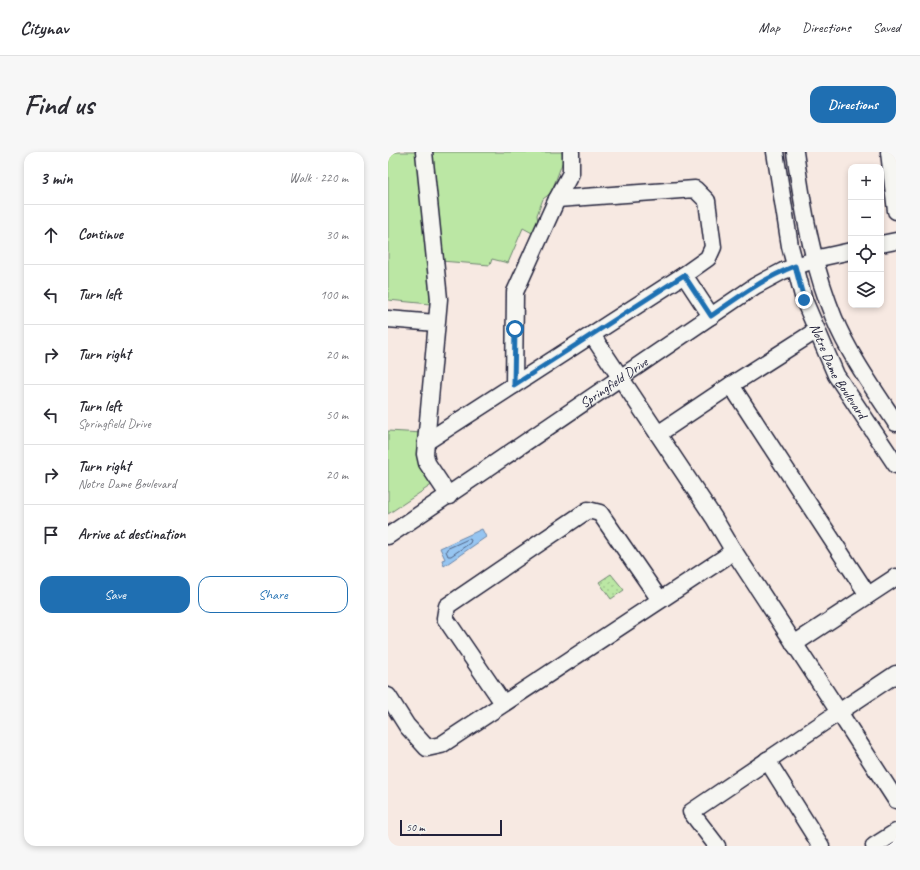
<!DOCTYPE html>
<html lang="en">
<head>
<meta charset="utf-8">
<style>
	:root { --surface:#fff; --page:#f7f7f7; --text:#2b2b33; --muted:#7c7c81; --line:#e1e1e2; --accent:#1f6fb2 }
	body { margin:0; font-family:Caveat,sans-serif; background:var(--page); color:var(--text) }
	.controls { position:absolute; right:12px; top:12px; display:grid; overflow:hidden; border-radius:8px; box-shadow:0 2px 6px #0003 }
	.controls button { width:36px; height:36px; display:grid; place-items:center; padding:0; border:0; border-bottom:1px solid var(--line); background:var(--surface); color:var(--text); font:20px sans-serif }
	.scale { position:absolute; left:12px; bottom:10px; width:102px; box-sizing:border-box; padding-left:4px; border:2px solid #22223b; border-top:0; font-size:11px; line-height:14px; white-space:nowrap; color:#22223b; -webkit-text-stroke:3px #f6f6f2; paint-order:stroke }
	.stop { position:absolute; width:12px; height:12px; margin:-9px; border:3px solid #1f6fb2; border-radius:50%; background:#fff }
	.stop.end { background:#1f6fb2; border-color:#fff; box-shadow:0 1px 4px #0008 }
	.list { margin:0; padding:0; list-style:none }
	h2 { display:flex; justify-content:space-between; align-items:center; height:52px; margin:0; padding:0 16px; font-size:17px }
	h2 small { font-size:13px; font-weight:400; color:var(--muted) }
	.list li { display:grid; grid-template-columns:26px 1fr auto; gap:12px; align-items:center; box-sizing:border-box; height:60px; padding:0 16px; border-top:1px solid var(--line) }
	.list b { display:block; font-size:15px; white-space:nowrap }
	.list p { margin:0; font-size:13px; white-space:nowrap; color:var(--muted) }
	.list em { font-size:13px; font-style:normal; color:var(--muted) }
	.actions { display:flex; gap:8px; padding:12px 16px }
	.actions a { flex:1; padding:9px 0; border:1px solid var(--accent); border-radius:12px; text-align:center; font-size:14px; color:var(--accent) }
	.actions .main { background:var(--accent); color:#fff }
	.icon { flex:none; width:22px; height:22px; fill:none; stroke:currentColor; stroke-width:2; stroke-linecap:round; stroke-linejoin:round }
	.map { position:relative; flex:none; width:508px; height:694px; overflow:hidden; border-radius:12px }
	header { display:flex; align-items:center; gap:24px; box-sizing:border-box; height:56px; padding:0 20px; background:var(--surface); border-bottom:1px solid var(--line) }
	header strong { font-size:19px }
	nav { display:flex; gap:22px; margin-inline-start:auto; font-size:14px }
	.intro { display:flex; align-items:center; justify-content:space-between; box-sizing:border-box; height:96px; padding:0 24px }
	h1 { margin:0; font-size:28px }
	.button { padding:10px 18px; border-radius:12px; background:var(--accent); color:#fff; font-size:14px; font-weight:700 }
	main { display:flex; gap:24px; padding:0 24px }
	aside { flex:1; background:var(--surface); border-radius:12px; box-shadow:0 2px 6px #0003 }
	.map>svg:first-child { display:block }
	.grass { fill:#bbe7a4; stroke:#6e8470 }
	.park { fill:url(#park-dots); stroke:#6e8470 }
	.water { fill:#96c5f1; stroke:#6884a8 }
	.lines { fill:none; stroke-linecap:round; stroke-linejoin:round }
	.shore { stroke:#506384; stroke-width:1 }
	.minor-casing { stroke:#22223b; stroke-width:19 }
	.minor { stroke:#f6f6f2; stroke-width:16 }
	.route { stroke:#1f6fb2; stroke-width:5 }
	.labels { text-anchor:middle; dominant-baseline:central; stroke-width:3; stroke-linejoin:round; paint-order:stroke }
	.street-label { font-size:14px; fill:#22223b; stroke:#f6f6f2 }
</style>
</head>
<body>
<header>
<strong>Citynav</strong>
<nav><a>Map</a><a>Directions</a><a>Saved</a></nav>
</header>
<div class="intro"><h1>Find us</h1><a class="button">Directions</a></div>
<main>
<aside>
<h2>3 min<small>Walk · 220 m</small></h2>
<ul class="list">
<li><svg class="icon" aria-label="ahead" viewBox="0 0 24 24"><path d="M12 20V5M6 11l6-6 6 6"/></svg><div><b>Continue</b></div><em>30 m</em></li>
<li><svg class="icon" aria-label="left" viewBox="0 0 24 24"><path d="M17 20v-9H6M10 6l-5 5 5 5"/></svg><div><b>Turn left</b></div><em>100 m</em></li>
<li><svg class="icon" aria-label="right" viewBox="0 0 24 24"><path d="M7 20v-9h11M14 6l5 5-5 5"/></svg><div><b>Turn right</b></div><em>20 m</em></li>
<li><svg class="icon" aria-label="left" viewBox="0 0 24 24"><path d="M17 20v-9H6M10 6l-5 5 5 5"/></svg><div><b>Turn left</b><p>Springfield Drive</p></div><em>50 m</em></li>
<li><svg class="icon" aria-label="right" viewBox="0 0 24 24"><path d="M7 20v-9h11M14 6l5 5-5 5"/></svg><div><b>Turn right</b><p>Notre Dame Boulevard</p></div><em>20 m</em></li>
<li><svg class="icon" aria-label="arrive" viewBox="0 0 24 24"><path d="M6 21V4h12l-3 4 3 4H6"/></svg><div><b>Arrive at destination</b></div></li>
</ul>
<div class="actions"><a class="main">Save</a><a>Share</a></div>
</aside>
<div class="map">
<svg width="508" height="694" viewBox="0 0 508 694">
	<defs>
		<pattern id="park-dots" width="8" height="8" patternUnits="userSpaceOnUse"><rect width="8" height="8" fill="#bbe7a4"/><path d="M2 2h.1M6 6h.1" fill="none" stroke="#a0c68e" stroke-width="1.8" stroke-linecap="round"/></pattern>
	</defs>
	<rect width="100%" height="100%" fill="#f7e9e2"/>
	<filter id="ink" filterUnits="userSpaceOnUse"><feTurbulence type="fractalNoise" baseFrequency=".025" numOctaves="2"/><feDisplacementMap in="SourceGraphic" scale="8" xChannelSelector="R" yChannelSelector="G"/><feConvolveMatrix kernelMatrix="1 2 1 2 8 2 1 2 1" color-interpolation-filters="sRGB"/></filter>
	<g filter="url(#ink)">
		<g class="grass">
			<path d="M0 0H30L42 121V152L0 148Z"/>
			<path d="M43 0H174L175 9 163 41 155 47 149 63 150 71 146 82 135 76 120 111 104 107 102 113 53 109Z"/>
			<path d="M0 279 35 281 31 314 45 332 0 362Z"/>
		</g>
		<path class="park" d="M223 422 236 438 223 447 211 430Z"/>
		<path class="water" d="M94 377 98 385 56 414 54 408 57 407 52 396Z"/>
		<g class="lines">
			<path class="shore" d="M81 387 83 388 82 391 63 404H60L58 399 59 397Z"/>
			<defs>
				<g id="minor">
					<path d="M36 0 51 147 37 302 39 311 61 344"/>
					<path d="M183 0V21L169 47 307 37 319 49 325 95 320 106 296 123 323 164"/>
					<path id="s1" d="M387 0 402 94 416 148 448 223 508 313"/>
					<path d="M407 0C415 57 424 112 446 166 460 201 487 239 508 271"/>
					<path d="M501 0 508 59"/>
					<path d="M493 92 508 89"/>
					<path d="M0 167 48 171"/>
					<path d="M126 233 296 123"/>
					<path d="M343 233 429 178"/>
					<path d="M270 282 343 233 480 443"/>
					<path d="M38 290 126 233 127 140 169 47"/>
					<path id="s2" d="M0 384 367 134 395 119 431 106 463 99"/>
					<path d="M406 492 508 425"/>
					<path d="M508 522 451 560 508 648"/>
					<path d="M0 544 19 574 39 596 53 593 336 406 345 398 326 366 204 183"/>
					<path d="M115 551 57 466 59 454 200 358 212 361 272 448"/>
					<path d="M379 608 433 694"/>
					<path d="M329 694 303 660 451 560 345 398"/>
					<path d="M486 694 508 680"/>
				</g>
			</defs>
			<use href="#minor" class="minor-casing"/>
			<use href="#minor" class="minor"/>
		</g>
	</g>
	<g class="lines" filter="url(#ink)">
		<path class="route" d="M127 177 126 233 296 123 323 164C350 145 376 126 407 114L416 148"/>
	</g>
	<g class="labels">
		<g class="street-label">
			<text stroke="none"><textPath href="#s1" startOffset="230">Notre Dame Boulevard</textPath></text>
			<text stroke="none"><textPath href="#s2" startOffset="273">Springfield Drive</textPath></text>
		</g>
	</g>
</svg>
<div class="controls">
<button>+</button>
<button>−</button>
<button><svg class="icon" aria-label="locate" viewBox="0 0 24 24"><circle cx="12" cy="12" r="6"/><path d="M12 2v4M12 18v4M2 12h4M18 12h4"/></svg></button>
<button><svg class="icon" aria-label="layers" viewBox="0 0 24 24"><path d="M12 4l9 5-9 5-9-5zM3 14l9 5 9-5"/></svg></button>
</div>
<div class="scale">50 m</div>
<div class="stop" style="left:127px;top:177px"></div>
<div class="stop end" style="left:416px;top:148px"></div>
</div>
</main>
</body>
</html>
